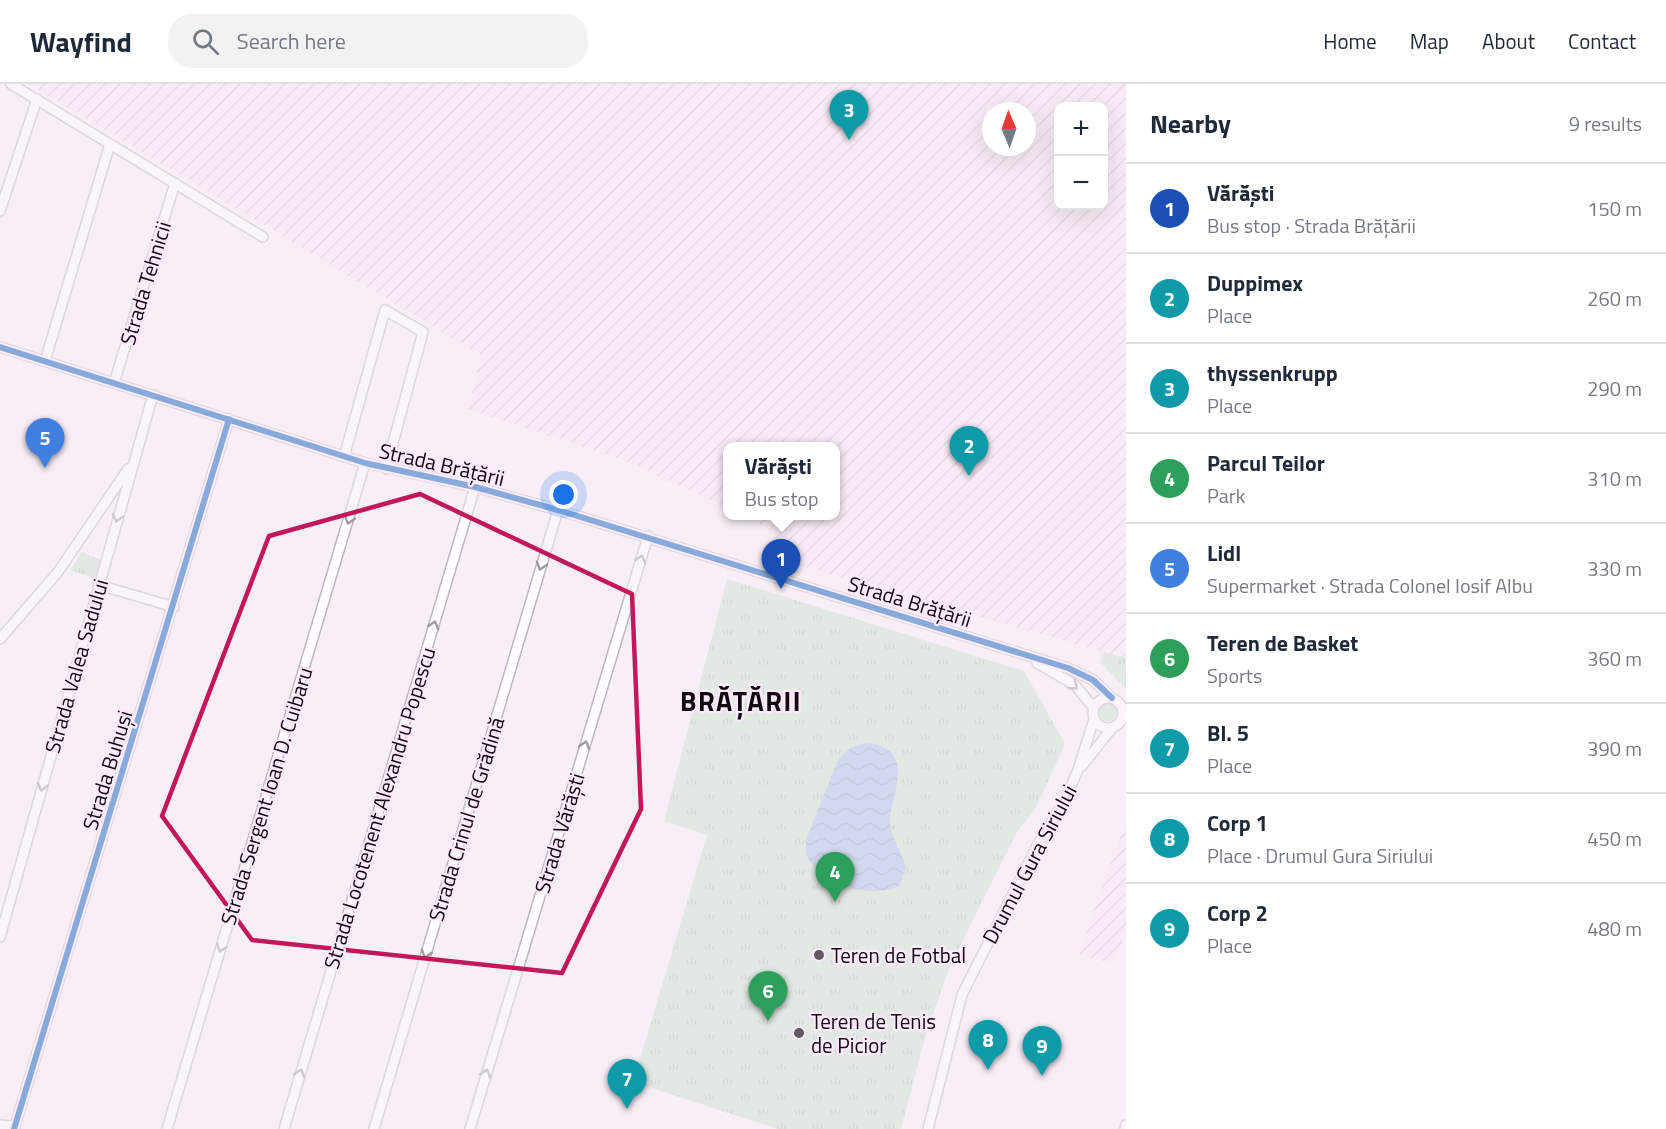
<!DOCTYPE html>
<html lang="en">
<head>
<meta charset="utf-8">
<style>
	:root { --surface:#fff; --page:#f2f2f3; --text:#1f2937; --muted:#747a83; --line:#e0e1e3; --accent:#ea580c }
	body { margin:0; font-family:"Titillium Web",sans-serif; background:var(--page); color:var(--text) }
	.controls { position:absolute; right:18px; top:18px; display:grid; overflow:hidden; border-radius:12px; box-shadow:0 6px 24px #0002 }
	.controls button { width:54px; height:54px; display:grid; place-items:center; padding:0; border:0; border-bottom:2px solid var(--line); background:var(--surface); color:var(--text); font:30px sans-serif }
	.compass { position:absolute; left:982px; top:18px; width:54px; height:54px; border-radius:50%; background:var(--surface); box-shadow:0 6px 24px #0002; rotate:358deg }
	.you { position:absolute; left:564px; top:411px; width:21px; height:21px; margin:-15px; border:4px solid #fff; border-radius:50%; background:#1a73e8; box-shadow:0 0 0 9px #1a73e833 }
	.badge { display:grid; place-items:center; width:39px; height:39px; border-radius:50%; background:var(--accent); color:#fff; font-size:20px; font-weight:700 }
	.pin { position:absolute; translate:-50% -50px; filter:drop-shadow(0 2px 3px #0008) }
	.pin::after { content:''; position:absolute; top:32px; width:21px; height:18px; background:inherit; clip-path:polygon(0 0,100% 0,50% 100%) }
	.popup { position:absolute; left:723px; top:358px; width:117px; height:78px; box-sizing:border-box; display:grid; place-content:center; border-radius:12px; background:var(--surface); filter:drop-shadow(0 2px 4px #0005); font-size:20px; white-space:nowrap; color:var(--muted) }
	.popup b { font-size:22px; color:var(--text) }
	.popup::after { content:''; position:absolute; left:50%; top:100%; margin-left:-12px; border:12px solid transparent; border-top-color:var(--surface) }
	.list { margin:0; padding:0; list-style:none }
	h2 { display:flex; justify-content:space-between; align-items:center; height:78px; margin:0; padding:0 24px; font-size:26px }
	h2 small { font-size:20px; font-weight:400; color:var(--muted) }
	.list li { display:grid; grid-template-columns:39px 1fr auto; gap:18px; align-items:center; box-sizing:border-box; height:90px; padding:0 24px; border-top:2px solid var(--line) }
	.list b { display:block; font-size:22px; white-space:nowrap }
	.list p { margin:0; font-size:20px; white-space:nowrap; color:var(--muted) }
	.list em { font-size:20px; font-style:normal; color:var(--muted) }
	.icon { flex:none; width:33px; height:33px; fill:none; stroke:currentColor; stroke-width:2; stroke-linecap:round; stroke-linejoin:round }
	.map { position:relative; flex:none; width:1126px; height:1045px; overflow:hidden }
	header { display:flex; align-items:center; gap:36px; box-sizing:border-box; height:84px; padding:0 30px; background:var(--surface); border-bottom:2px solid var(--line) }
	header strong { font-size:28px }
	nav { display:flex; gap:33px; margin-inline-start:auto; font-size:21px }
	.search { width:420px; height:54px; background:var(--page); display:flex; align-items:center; gap:15px; box-sizing:border-box; padding:0 21px; border-radius:24px; color:var(--muted); font-size:22px }
	main { display:flex }
	aside { flex:1; background:var(--surface) }
	.map>svg:first-child { display:block }
	.industrial { fill:url(#industrial-furrows); fill-rule:evenodd }
	.grass { fill:#c8e2ca }
	.park { fill:url(#park-tufts) }
	.water { fill:url(#water-waves) }
	.lines { fill:none; stroke-linecap:round; stroke-linejoin:round }
	.minor-casing { stroke:#bfb7be; stroke-width:12 }
	.minor { stroke:#fefcfe; stroke-width:9 }
	.cycleway-casing { stroke:#fde9fb; stroke-width:10 }
	.cycleway { stroke:#0057b8; stroke-width:6 }
	.oneway { stroke:#9f9b9e }
	.marked { fill:none; stroke:#c2185b; stroke-width:4.5; stroke-linejoin:round }
	.poi-dot { fill:#615961; stroke:#fde9fb; stroke-width:2 }
	.labels { text-anchor:middle; dominant-baseline:central; stroke-width:4.5; stroke-linejoin:round; paint-order:stroke }
	.street-label { font-size:21px; fill:#10090f; stroke:#fde9fb }
	.poi-label { font-size:21px; fill:#10090f; stroke:#fde9fb; text-anchor:start }
	.district-label { font-size:27px; font-weight:bold; letter-spacing:1.5px; fill:#10090f; stroke:#fde9fb }
</style>
</head>
<body>
<header>
<strong>Wayfind</strong>
<div class="search"><svg class="icon" aria-label="search" viewBox="0 0 24 24"><circle cx="10" cy="10" r="6"/><path d="M15 15l6 6"/></svg>Search here</div>
<nav><a>Home</a><a>Map</a><a>About</a><a>Contact</a></nav>
</header>
<main>
<div class="map">
<svg width="1126" height="1045" viewBox="0 0 1126 1045">
	<defs>
		<pattern id="industrial-furrows" width="10" height="10" patternUnits="userSpaceOnUse" patternTransform="scale(1.5)"><rect width="10" height="10" fill="#f9e6f7"/><path d="M-1 1l2-2M0 10L10 0M9 11l2-2" fill="none" stroke="#d4c4d3"/></pattern>
		<pattern id="park-tufts" width="24" height="20" patternUnits="userSpaceOnUse" patternTransform="scale(1.5)"><rect width="24" height="20" fill="#c8e2ca"/><path d="M3 7l-1-3M5 7V3M7 7l1-3M15 17l-1-3M17 17v-4M19 17l1-3" fill="none" stroke="#abc1ac"/></pattern>
		<pattern id="water-waves" width="16" height="10" patternUnits="userSpaceOnUse" patternTransform="scale(1.5)"><rect width="16" height="10" fill="#a5bce6"/><path d="M0 5q4-4 8 0t8 0" fill="none" stroke="#8da0c4"/></pattern>
	</defs>
	<rect width="100%" height="100%" fill="#f8eef8"/>
	<g class="industrial">
		<path d="M28 0H1126V574L768 473 774 447 742 432H835V362H727V424L626 377 468 325 481 271ZM1058 22H1104V122H1058ZM991 27H1027V63H991Z"/>
		<path d="M1126 737V845L1115 880 1078 870Z"/>
	</g>
	<circle class="grass" cx="1108" cy="628" r="9"/>
	<g class="park">
		<path d="M82 468 100 476 95 494 70 486Z"/>
		<path d="M727 495 1024 587 1065 660 1036 724 1017 748 949 885 926 950 901 1045H778L633 998 707 751 664 737Z"/>
		<path d="M1104 568 1126 574V605L1100 578Z"/>
	</g>
	<path class="water" d="M871 659C919 669 888 714 890 740 891 755 903 769 906 784L900 801C880 813 843 805 825 793 817 788 811 779 806 771V756L837 678C846 665 855 660 871 659Z"/>
	<g class="lines">
		<defs>
			<g id="minor">
				<path d="M11 0 263 153"/>
				<path d="M0 127 37 15"/>
				<path d="M0 263 365 379 475 403 558 426 1068 584 1093 596 1112 614"/>
				<path d="M45 277 110 60"/>
				<path d="M114 299 175 99"/>
				<path d="M344 373 385 226 423 248 386 385"/>
				<path d="M99 501 174 523"/>
				<path d="M0 555 58 488 128 385"/>
				<path d="M1037 579 1075 601 1093 623"/>
				<circle cx="1108" cy="629" r="15"/>
				<path d="M1082 682 1113 643"/>
				<path d="M0 853 153 311"/>
				<path d="M0 1041 15 1042"/>
				<path d="M14 1045 229 335"/>
				<path d="M167 1045 365 379"/>
				<path d="M284 1045 475 403"/>
				<path d="M374 1045 558 426"/>
				<path d="M470 1045 648 452"/>
				<path d="M928 1045 962 911 1037 762 1065 716 1078 686 1094 635"/>
				<path d="M1125 1045 1126 1041"/>
			</g>
		</defs>
		<use href="#minor" class="minor-casing"/>
		<use href="#minor" class="minor"/>
		<defs>
			<g id="cycleway">
				<path d="M0 263 365 379 475 403 558 426 1068 584 1093 596 1112 614"/>
				<path d="M14 1045 229 335"/>
			</g>
		</defs>
		<use href="#cycleway" class="cycleway-casing"/>
		<use href="#cycleway" class="cycleway"/>
	</g>
	<defs><path id="oneway-chevron" d="M-2-3.5L2.5 0L-2 3.5" fill="none" stroke-width="1.6" stroke-linecap="round" stroke-linejoin="round" transform="scale(1.5)"/></defs>
	<g class="oneway">
		<use href="#oneway-chevron" transform="translate(117 434) rotate(105)"/>
		<use href="#oneway-chevron" transform="translate(349 436) rotate(107)"/>
		<use href="#oneway-chevron" transform="translate(641 475) rotate(-73)"/>
		<use href="#oneway-chevron" transform="translate(541 482) rotate(107)"/>
		<use href="#oneway-chevron" transform="translate(434 541) rotate(-73)"/>
		<use href="#oneway-chevron" transform="translate(1074 602) rotate(38)"/>
		<use href="#oneway-chevron" transform="translate(585 661) rotate(-73)"/>
		<use href="#oneway-chevron" transform="translate(42 703) rotate(106)"/>
		<use href="#oneway-chevron" transform="translate(221 864) rotate(107)"/>
		<use href="#oneway-chevron" transform="translate(426 870) rotate(107)"/>
		<use href="#oneway-chevron" transform="translate(300 989) rotate(-73)"/>
		<use href="#oneway-chevron" transform="translate(486 989) rotate(-73)"/>
	</g>
	<path d="M0 0H1126V1045H0ZM420 410 632 510 641 725 562 889 252 856 162 732 269 452Z" fill="#f8eef8" fill-opacity=".55" fill-rule="evenodd"/>
	<path class="marked" d="M420 410 632 510 641 725 562 889 252 856 162 732 269 452Z"/>
	<g class="poi-dot">
		<circle cx="819" cy="871" r="6"/>
		<circle cx="799" cy="949" r="6"/>
	</g>
	<g class="labels">
		<g class="street-label">
			<text transform="translate(145 199) rotate(-73)">Strada Tehnicii</text>
			<text transform="translate(442 380) rotate(13)">Strada Brățării</text>
			<text transform="translate(910 517) rotate(17)">Strada Brățării</text>
			<text transform="translate(76 582) rotate(-74)">Strada Valea Sadului</text>
			<text transform="translate(107 686) rotate(-73)">Strada Buhuși</text>
			<text transform="translate(266 712) rotate(-73)">Strada Sergent Ioan D. Cuibaru</text>
			<text transform="translate(379 724) rotate(-73)">Strada Locotenent Alexandru Popescu</text>
			<text transform="translate(466 735) rotate(-73)">Strada Crinul de Grădină</text>
			<text transform="translate(559 749) rotate(-73)">Strada Vărăști</text>
			<text transform="translate(1029 780) rotate(-62)">Drumul Gura Siriului</text>
		</g>
		<g class="poi-label">
			<text x="831" y="871">Teren de Fotbal</text>
			<text x="811" y="937">Teren de Tenis<tspan x="811" dy="24">de Picior</tspan></text>
		</g>
		<g class="district-label">
			<text x="741" y="616">BRĂȚĂRII</text>
		</g>
	</g>
</svg>
<div class="controls">
<button>+</button>
<button>−</button>
</div>
<svg class="compass" viewBox="-18 -18 36 36"><path d="M0-13l5 13h-10z" fill="#e53935"/><path d="M0 13l5-13h-10z" fill="#747a83"/></svg>
<div class="you"></div>
<div class="pin badge" style="left:781px;top:505px;background:#1a4fb4">1</div>
<div class="popup"><b>Vărăști</b>Bus stop</div>
<div class="pin badge" style="left:969px;top:392px;background:#0f9aa8">2</div>
<div class="pin badge" style="left:849px;top:56px;background:#0f9aa8">3</div>
<div class="pin badge" style="left:835px;top:818px;background:#2e9e5b">4</div>
<div class="pin badge" style="left:45px;top:384px;background:#3f7fe0">5</div>
<div class="pin badge" style="left:768px;top:937px;background:#2e9e5b">6</div>
<div class="pin badge" style="left:627px;top:1025px;background:#0f9aa8">7</div>
<div class="pin badge" style="left:988px;top:986px;background:#0f9aa8">8</div>
<div class="pin badge" style="left:1042px;top:992px;background:#0f9aa8">9</div>
</div>
<aside>
<h2>Nearby<small>9 results</small></h2>
<ul class="list">
<li><span class="badge" style="background:#1a4fb4">1</span><div><b>Vărăști</b><p>Bus stop · Strada Brățării</p></div><em>150 m</em></li>
<li><span class="badge" style="background:#0f9aa8">2</span><div><b>Duppimex</b><p>Place</p></div><em>260 m</em></li>
<li><span class="badge" style="background:#0f9aa8">3</span><div><b>thyssenkrupp</b><p>Place</p></div><em>290 m</em></li>
<li><span class="badge" style="background:#2e9e5b">4</span><div><b>Parcul Teilor</b><p>Park</p></div><em>310 m</em></li>
<li><span class="badge" style="background:#3f7fe0">5</span><div><b>Lidl</b><p>Supermarket · Strada Colonel Iosif Albu</p></div><em>330 m</em></li>
<li><span class="badge" style="background:#2e9e5b">6</span><div><b>Teren de Basket</b><p>Sports</p></div><em>360 m</em></li>
<li><span class="badge" style="background:#0f9aa8">7</span><div><b>Bl. 5</b><p>Place</p></div><em>390 m</em></li>
<li><span class="badge" style="background:#0f9aa8">8</span><div><b>Corp 1</b><p>Place · Drumul Gura Siriului</p></div><em>450 m</em></li>
<li><span class="badge" style="background:#0f9aa8">9</span><div><b>Corp 2</b><p>Place</p></div><em>480 m</em></li>
</ul>
</aside>
</main>
</body>
</html>
